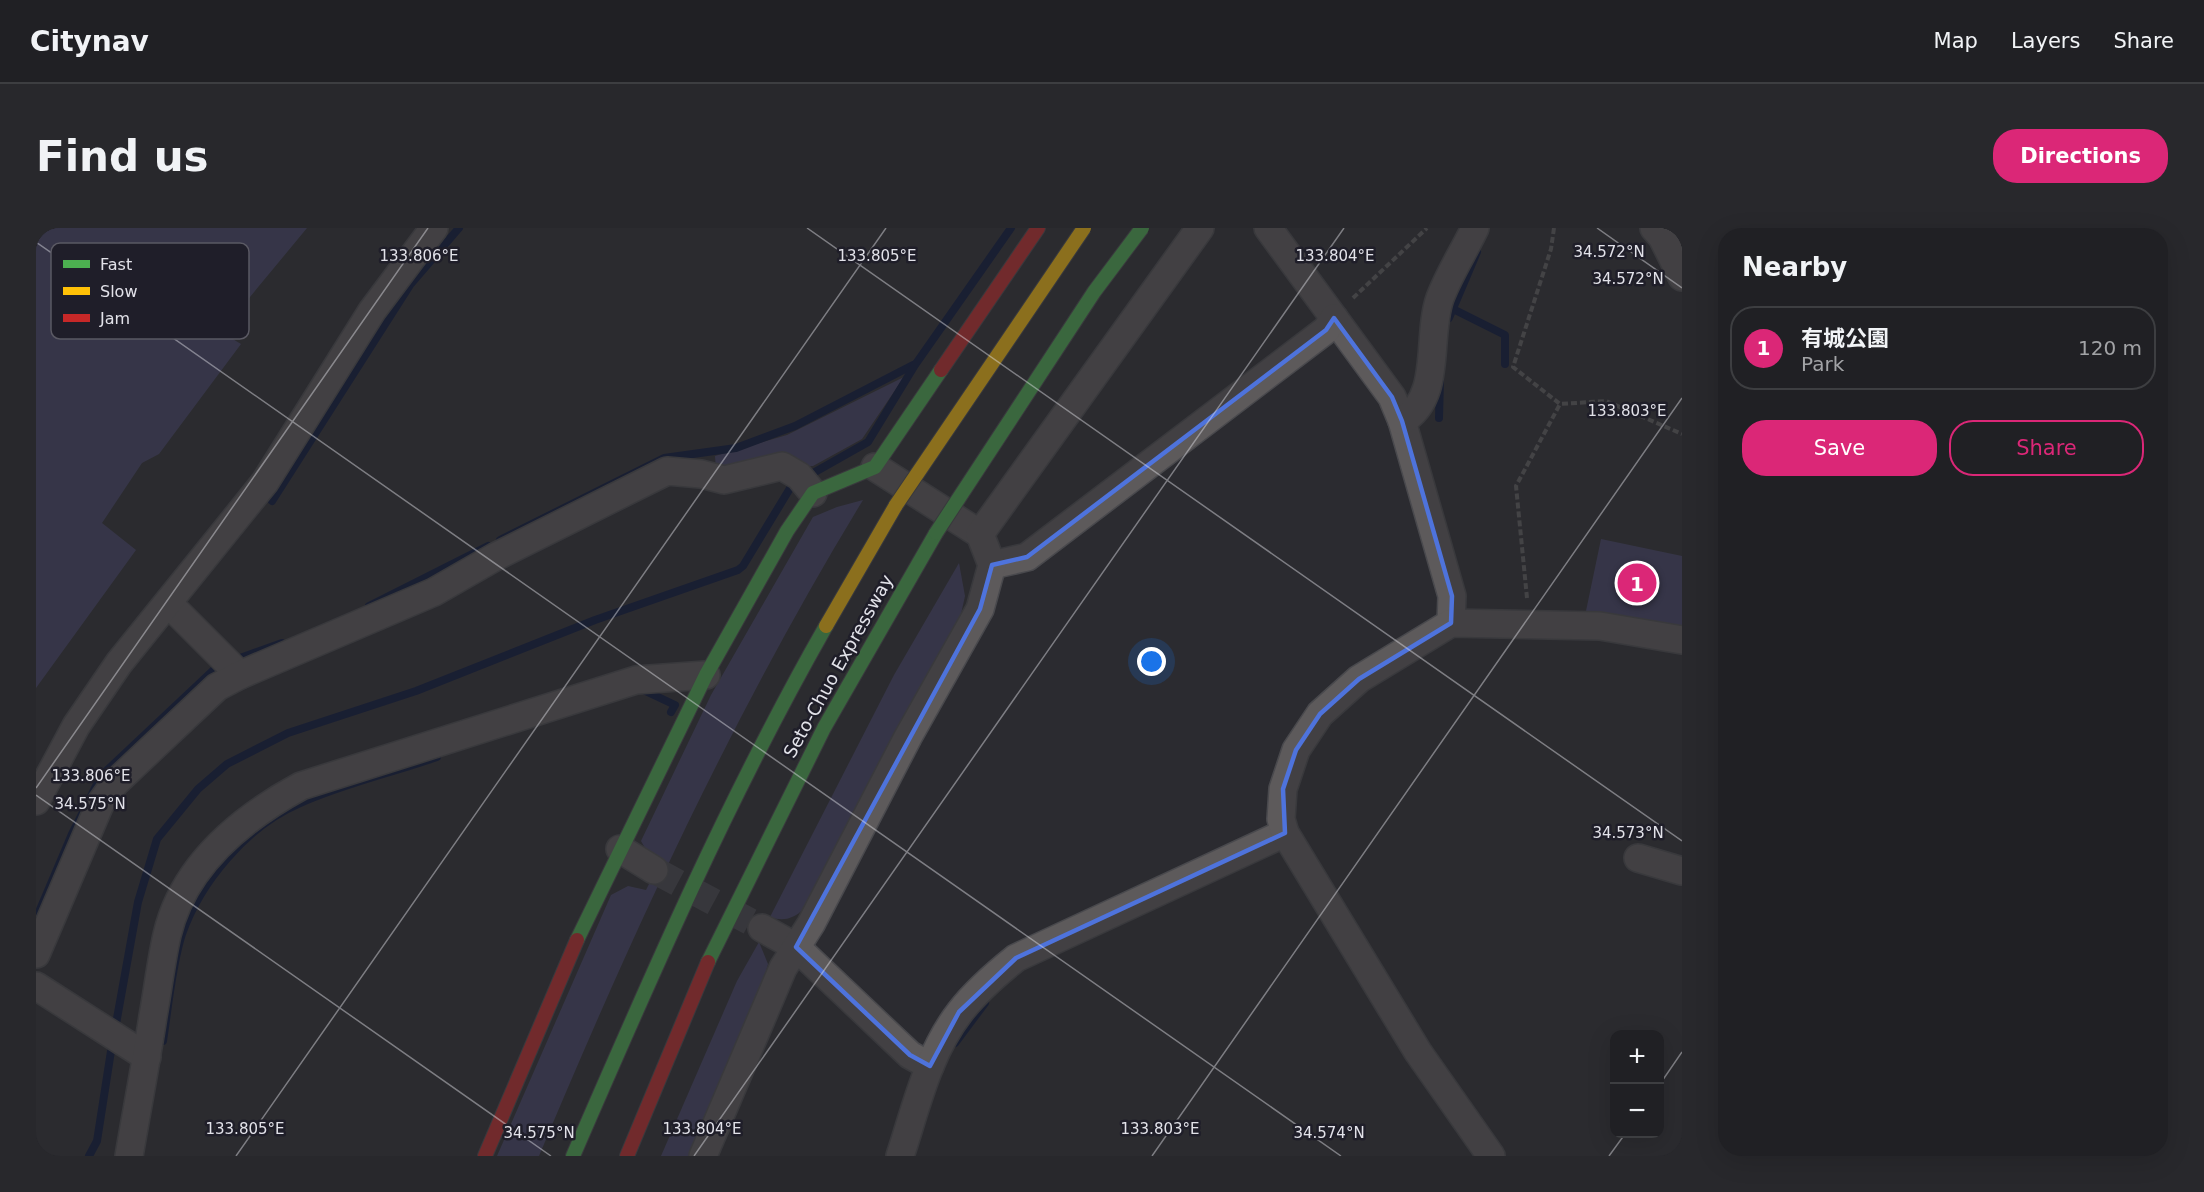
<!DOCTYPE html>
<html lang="en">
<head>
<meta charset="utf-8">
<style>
	:root { --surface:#202024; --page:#28282c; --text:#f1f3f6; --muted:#a2a3a6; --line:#3d3e41; --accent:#db2777 }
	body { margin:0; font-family:"DejaVu Sans","Noto Sans JP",sans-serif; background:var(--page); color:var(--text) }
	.controls { position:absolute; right:18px; bottom:18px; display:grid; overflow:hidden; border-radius:12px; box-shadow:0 6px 24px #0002 }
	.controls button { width:54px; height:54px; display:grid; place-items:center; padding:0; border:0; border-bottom:2px solid var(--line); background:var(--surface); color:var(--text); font:30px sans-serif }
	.you { position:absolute; left:1116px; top:434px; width:21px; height:21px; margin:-15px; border:4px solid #fff; border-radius:50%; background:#1a73e8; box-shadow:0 0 0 9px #1a73e833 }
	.badge { display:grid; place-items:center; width:39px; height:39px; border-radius:50%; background:var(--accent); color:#fff; font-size:20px; font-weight:700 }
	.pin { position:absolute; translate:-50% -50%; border:3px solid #fff; box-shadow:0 2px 6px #0006 }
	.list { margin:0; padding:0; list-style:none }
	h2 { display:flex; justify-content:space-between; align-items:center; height:78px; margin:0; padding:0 24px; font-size:26px }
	h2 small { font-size:20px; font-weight:400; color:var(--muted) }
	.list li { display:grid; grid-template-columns:39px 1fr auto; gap:18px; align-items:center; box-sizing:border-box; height:84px; margin:0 12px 12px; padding:0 12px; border:2px solid var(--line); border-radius:24px }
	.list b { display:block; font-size:22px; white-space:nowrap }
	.list p { margin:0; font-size:20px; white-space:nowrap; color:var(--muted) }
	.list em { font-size:20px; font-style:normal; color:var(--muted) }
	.actions { display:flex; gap:12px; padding:18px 24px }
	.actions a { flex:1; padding:14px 0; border:2px solid var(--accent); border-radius:24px; text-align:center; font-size:21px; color:var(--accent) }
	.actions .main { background:var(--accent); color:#fff }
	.map { position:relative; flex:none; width:1646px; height:928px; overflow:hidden; border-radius:24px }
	header { display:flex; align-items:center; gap:36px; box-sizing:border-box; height:84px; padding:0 30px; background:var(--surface); border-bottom:2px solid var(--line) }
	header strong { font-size:28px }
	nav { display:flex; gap:33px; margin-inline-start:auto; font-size:21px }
	.intro { display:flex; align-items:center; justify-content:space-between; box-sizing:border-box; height:144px; padding:0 36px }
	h1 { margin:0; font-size:42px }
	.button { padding:15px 27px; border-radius:24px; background:var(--accent); color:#fff; font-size:21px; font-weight:700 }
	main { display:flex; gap:36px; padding:0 36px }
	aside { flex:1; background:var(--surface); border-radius:24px; box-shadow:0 6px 24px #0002 }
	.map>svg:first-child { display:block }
	.green { fill:#444266 }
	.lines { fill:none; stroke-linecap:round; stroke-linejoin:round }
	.stream { stroke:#041036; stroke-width:8 }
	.street-tunnel { stroke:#46464c; stroke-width:27; stroke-dasharray:27 14; stroke-linecap:butt }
	.street-casing { stroke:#49494d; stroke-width:30 }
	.fast-casing { stroke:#49494d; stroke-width:16 }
	.slow-casing { stroke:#49494d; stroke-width:16 }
	.jam-casing { stroke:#49494d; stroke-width:16 }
	.path { stroke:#605f60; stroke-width:4; stroke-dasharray:6 3; stroke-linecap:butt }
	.street { stroke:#5d5a5b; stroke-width:27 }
	.fast { stroke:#4caf50; stroke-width:14 }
	.slow { stroke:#ffc107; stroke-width:14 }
	.jam { stroke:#c62828; stroke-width:14 }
	.fast-bridge-casing { stroke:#49494d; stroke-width:16; stroke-linecap:butt }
	.slow-bridge-casing { stroke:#49494d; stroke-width:16; stroke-linecap:butt }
	.fast-bridge { stroke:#4caf50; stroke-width:14 }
	.slow-bridge { stroke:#ffc107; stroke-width:14 }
	.marked { fill:none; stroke:#4e73dc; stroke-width:4.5; stroke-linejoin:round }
	.ticks { fill:none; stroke:#e2e2e9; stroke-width:1.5; stroke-opacity:0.45 }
	.labels { text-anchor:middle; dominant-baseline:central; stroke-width:5; stroke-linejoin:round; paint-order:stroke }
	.street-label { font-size:18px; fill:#e2e2e9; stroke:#1f1e29 }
	.key { fill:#1f1e29; stroke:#5a5963; stroke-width:1.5 }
	.key-label { font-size:16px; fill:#e2e2e9 }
	.ticks-label { font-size:15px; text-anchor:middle; fill:#e2e2e9; stroke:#1f1e29; stroke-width:5; stroke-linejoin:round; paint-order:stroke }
</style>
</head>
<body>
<header>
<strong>Citynav</strong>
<nav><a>Map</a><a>Layers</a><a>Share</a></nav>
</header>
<div class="intro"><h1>Find us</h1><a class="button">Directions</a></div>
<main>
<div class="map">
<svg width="1646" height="928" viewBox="0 0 1646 928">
	<rect width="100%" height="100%" fill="#2b2b30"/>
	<g class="green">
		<path d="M0 0H271L185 104 205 116 123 226 106 235 66 295 100 322 0 460Z"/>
		<path d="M868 149 826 211 777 238 680 241 679 228 751 207Z"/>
		<path d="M827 272C700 480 597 703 503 928H461L575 667 592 658 610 662 624 634 613 627 605 613 675 467 777 289 801 279Z"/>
		<path d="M1565 311 1646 328V403L1550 383Z"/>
		<path d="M923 335 929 368 923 395 780 666C768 682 756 697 734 689L858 447Z"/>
		<path d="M723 714 732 736 722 772 658 928H625L701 753Z"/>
	</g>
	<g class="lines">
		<g class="stream">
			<path d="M1415 80 1469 107V136"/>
			<path d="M1413 90 1441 24"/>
			<path d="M1403 190 1404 152"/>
			<path d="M236 273 374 57 423 0"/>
			<path d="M464 312 628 230 700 220 759 198 877 137"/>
			<path d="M333 378 452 318"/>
			<path d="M603 460 639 477 635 484"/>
			<path d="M0 691 36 606 65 548 182 438 246 415"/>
			<path d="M80 796 102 674 121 611 162 561 191 536 252 505 380 463 559 392 702 342 707 338 756 257 832 214 879 137 975 0"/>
			<path d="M127 813C132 781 136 736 146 706 164 654 211 598 262 576 306 556 355 545 401 529"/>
			<path d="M919 815 949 775"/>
			<path d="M53 928 61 913 75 823"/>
		</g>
		<path class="street-tunnel" d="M618 642 726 700"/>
		<defs>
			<g id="street">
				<path d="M1232 0 1356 169 1366 193 1416 368 1415 395"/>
				<path d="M1618 0 1626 9 1646 49"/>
				<path d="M1366 193C1407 169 1390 110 1404 70 1413 46 1428 23 1439 0"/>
				<path d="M839 239 944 306"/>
				<path d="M956 337 991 329 1290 102 1298 90"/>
				<path d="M132 375 204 447"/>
				<path d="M0 573 40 498 83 435 229 254 336 83 398 0"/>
				<path d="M584 621 618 642"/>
				<path d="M1602 630 1646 643"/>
				<path d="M726 700 760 719 874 827 894 838"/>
				<path d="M0 726 64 576 79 555 181 459 204 447 398 364 459 329 631 243 665 246 688 252 746 238 763 248 777 265"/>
				<path d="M0 758 111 829"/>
				<path d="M93 928C101 881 110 835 117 788 122 761 125 733 131 707 147 638 206 590 265 558L600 452 670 447"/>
				<path d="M667 928 747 740 775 696 872 509 944 381 956 337 944 306 1164 0"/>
				<path d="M864 928C880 880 892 825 924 784 940 763 960 746 980 730L1249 605"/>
				<path d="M1455 928 1382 824 1249 605 1245 591 1247 561 1260 522 1284 486 1323 451 1415 395 1564 398 1646 412"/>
			</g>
			<g id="fast">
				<path d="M541 712 670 447 751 303 777 265 839 239 905 142"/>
				<path d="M672 734 788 500 900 305"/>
				<path d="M537 928C615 748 693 568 790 398"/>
			</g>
			<path id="slow" d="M790 398 860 277"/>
			<g id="jam">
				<path d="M905 142 1002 0"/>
				<path d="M449 928 541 712"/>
				<path d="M591 928 672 734"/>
			</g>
		</defs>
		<use href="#street" class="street-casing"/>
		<use href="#fast" class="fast-casing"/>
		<use href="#slow" class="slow-casing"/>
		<use href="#jam" class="jam-casing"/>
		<g class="path">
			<path d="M1518 0 1515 21 1477 139 1524 176 1570 173 1646 206"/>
			<path d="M1317 70 1391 0"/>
			<path d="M1491 370 1480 258 1524 176"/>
		</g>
		<use href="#street" class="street"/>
		<use href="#fast" class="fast"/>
		<use href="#slow" class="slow"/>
		<use href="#jam" class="jam"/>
		<defs>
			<path id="fast-bridge" d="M900 305 1058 64 1106 0"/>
			<path id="slow-bridge" d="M860 277 1048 0"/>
		</defs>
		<use href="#fast-bridge" class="fast-bridge-casing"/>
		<use href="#slow-bridge" class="slow-bridge-casing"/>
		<use href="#fast-bridge" class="fast-bridge"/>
		<use href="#slow-bridge" class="slow-bridge"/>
	</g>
	<path d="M0 0H1646V928H0ZM1298 90 1356 169 1366 193 1416 368 1415 395 1323 451 1284 486 1260 522 1247 561 1249 605 980 730 923 784 894 838 874 827 760 719 944 381 956 337 991 329 1290 102Z" fill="#2b2b30" fill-opacity=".55" fill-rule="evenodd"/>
	<path class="marked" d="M1298 90 1356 169 1366 193 1416 368 1415 395 1323 451 1284 486 1260 522 1247 561 1249 605 980 730 923 784 894 838 874 827 760 719 944 381 956 337 991 329 1290 102Z"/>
	<path class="ticks" d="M771 0 1646 613M1561 0 1646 60M0 14 1305 928M0 560 392 0M0 567 515 928M1624 856 1646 824M200 928 850 0M658 928 1308 0M1116 928 1646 170M1573 928 1589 906"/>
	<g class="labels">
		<g class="street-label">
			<text transform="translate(802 438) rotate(-61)">Seto-Chuo Expressway</text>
		</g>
	</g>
	<rect x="15" y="15" width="198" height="96" rx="9" class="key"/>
	<rect x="27" y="32" width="27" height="8" fill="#4caf50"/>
	<rect x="27" y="59" width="27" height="8" fill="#ffc107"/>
	<rect x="27" y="86" width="27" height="8" fill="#c62828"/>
	<g class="key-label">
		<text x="64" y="42">Fast</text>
		<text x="64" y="69">Slow</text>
		<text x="64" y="96">Jam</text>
	</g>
	<g class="ticks-label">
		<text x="1573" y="29">34.572°N</text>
		<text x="383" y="33">133.806°E</text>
		<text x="841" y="33">133.805°E</text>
		<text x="1299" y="33">133.804°E</text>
		<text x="1592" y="56">34.572°N</text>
		<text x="1591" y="188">133.803°E</text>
		<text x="55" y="553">133.806°E</text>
		<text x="54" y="581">34.575°N</text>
		<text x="1592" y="610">34.573°N</text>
		<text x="209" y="906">133.805°E</text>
		<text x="666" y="906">133.804°E</text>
		<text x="1124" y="906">133.803°E</text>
		<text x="503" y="910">34.575°N</text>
		<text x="1293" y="910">34.574°N</text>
	</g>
</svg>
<div class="controls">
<button>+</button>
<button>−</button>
</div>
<div class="you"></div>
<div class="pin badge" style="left:1601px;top:355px">1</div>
</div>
<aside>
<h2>Nearby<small></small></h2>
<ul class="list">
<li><span class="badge">1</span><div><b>有城公園</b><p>Park</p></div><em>120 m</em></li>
</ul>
<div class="actions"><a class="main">Save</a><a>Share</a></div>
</aside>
</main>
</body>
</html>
